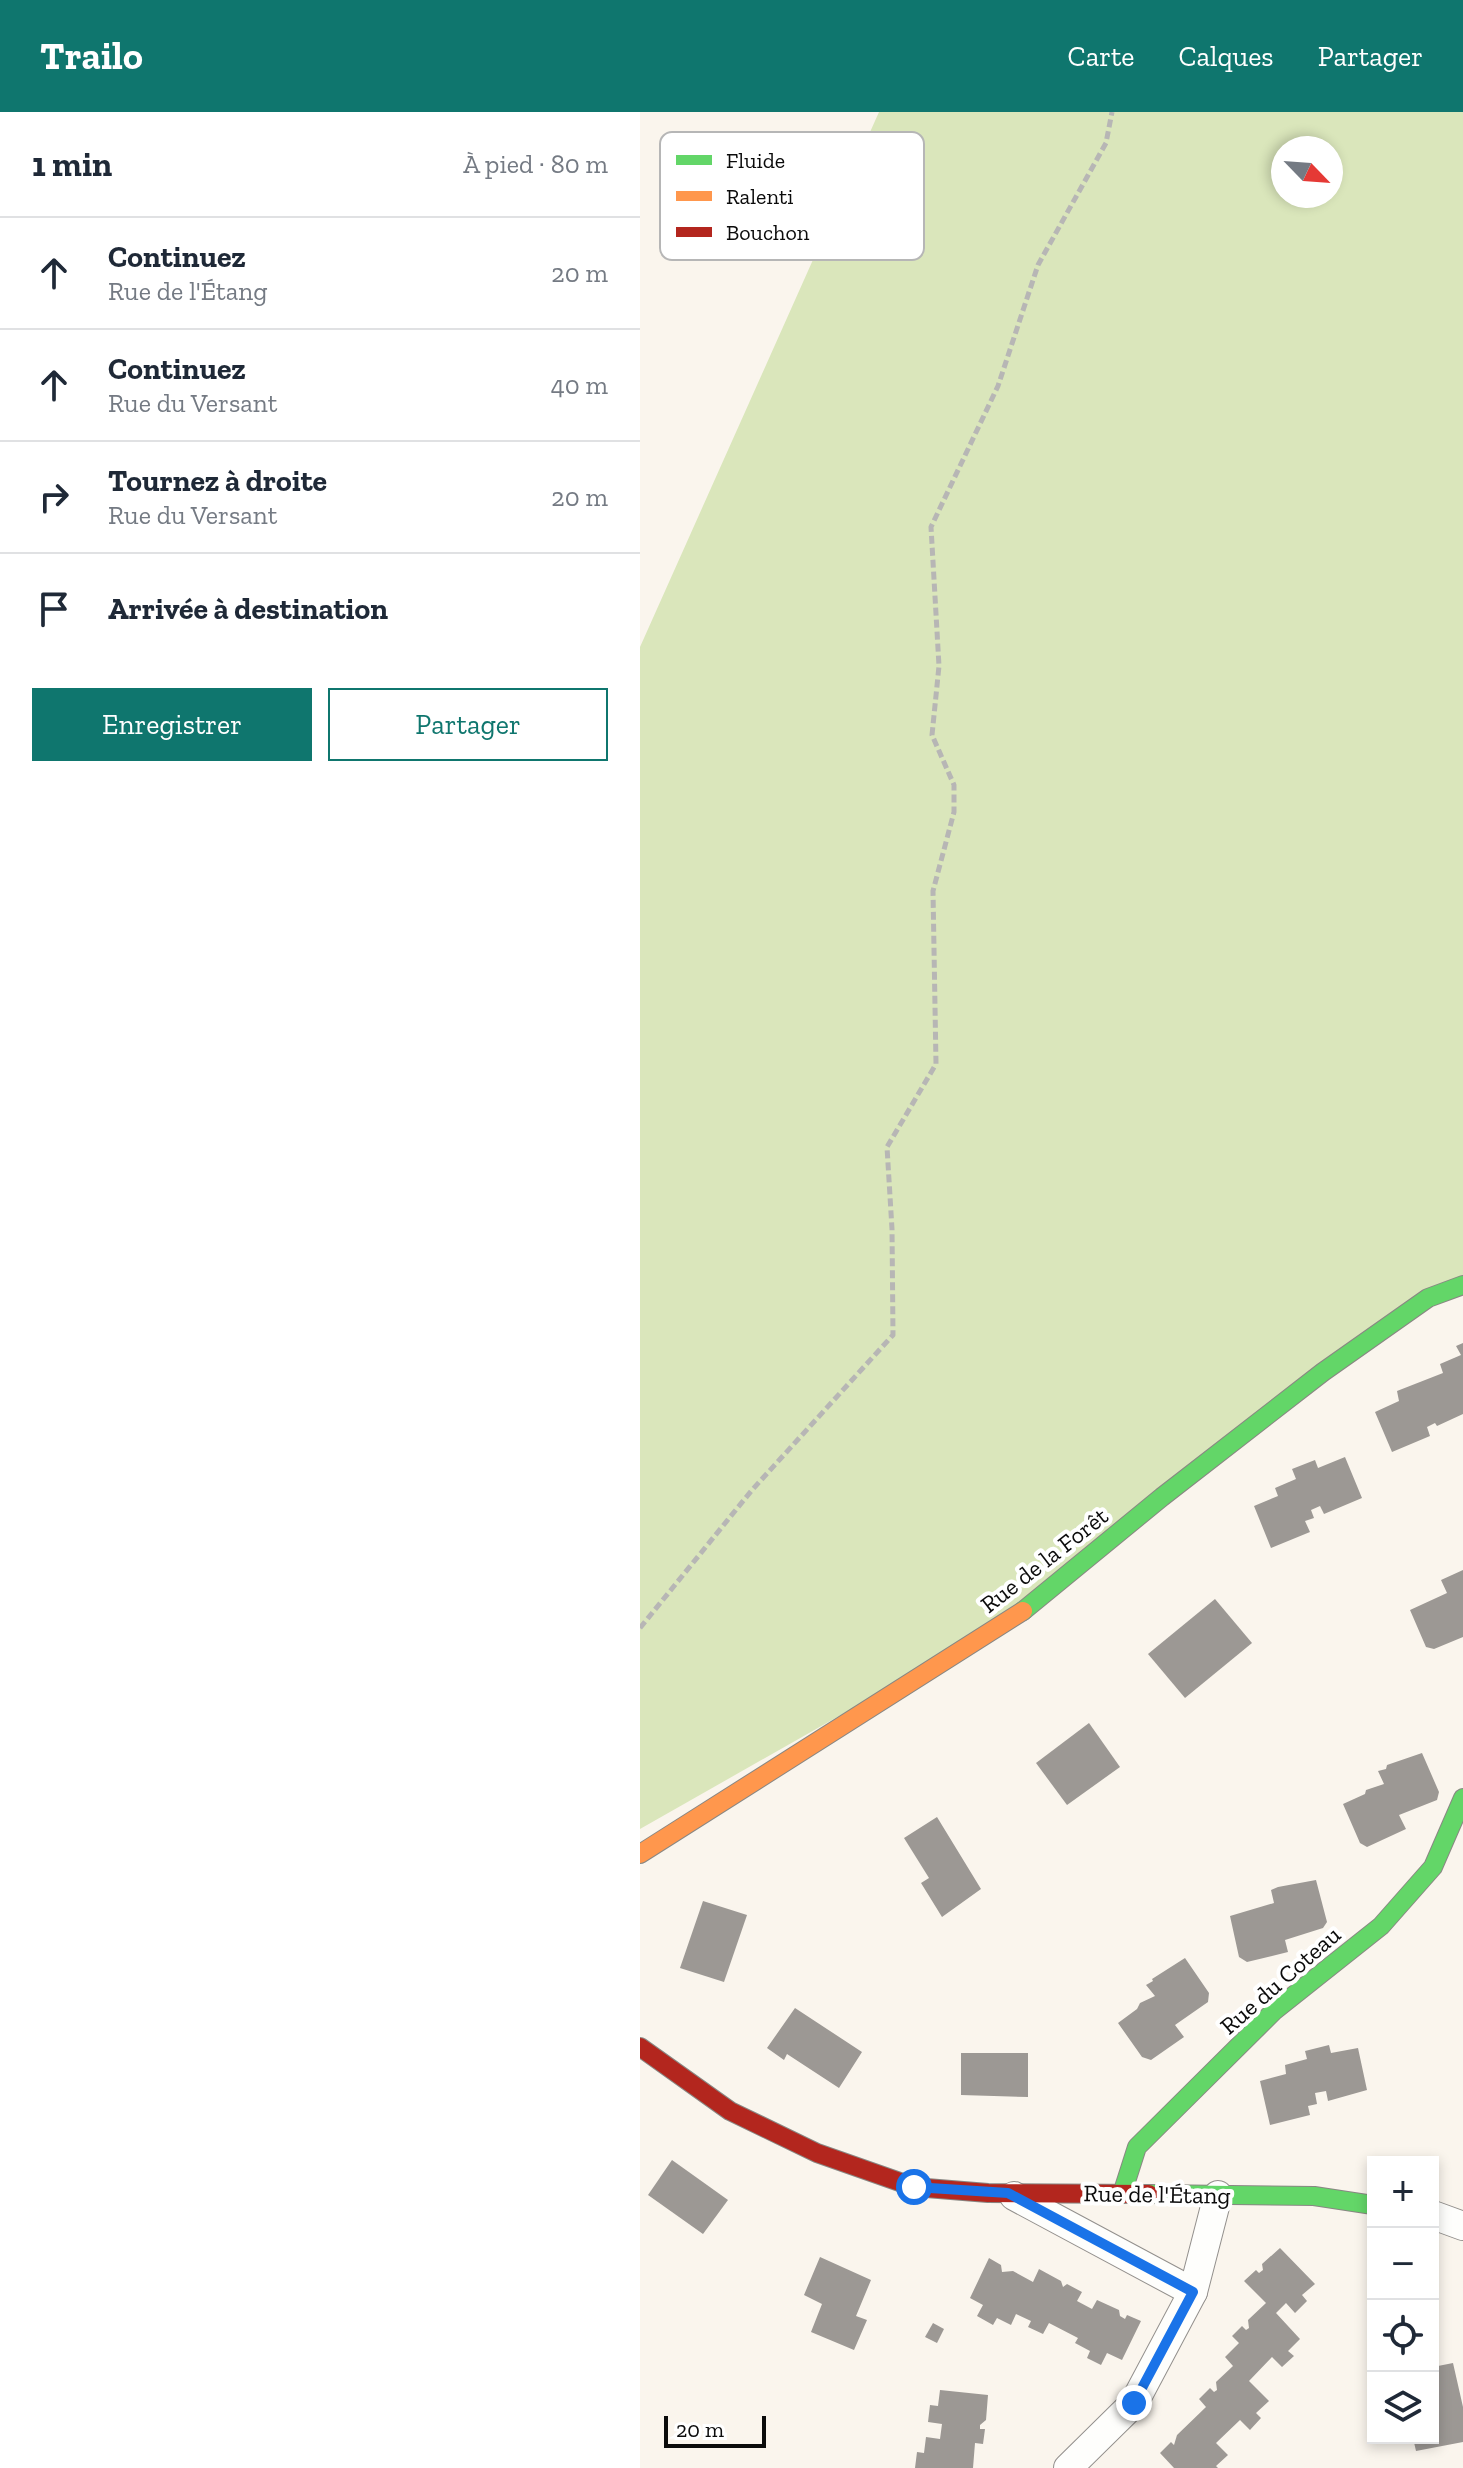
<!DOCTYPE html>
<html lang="fr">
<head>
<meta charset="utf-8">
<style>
	:root { --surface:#fff; --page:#f6f6f7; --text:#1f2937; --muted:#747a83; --line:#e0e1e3; --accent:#0f766e }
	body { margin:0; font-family:"Zilla Slab",serif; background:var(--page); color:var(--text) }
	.controls { position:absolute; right:24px; bottom:24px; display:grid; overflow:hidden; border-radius:0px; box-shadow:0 4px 12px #0003 }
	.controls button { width:72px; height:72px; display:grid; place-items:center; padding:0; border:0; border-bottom:2px solid var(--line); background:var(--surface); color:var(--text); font:40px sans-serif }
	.compass { position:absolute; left:631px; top:24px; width:72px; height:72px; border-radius:50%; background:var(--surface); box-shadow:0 4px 12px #0003; rotate:115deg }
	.scale { position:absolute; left:24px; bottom:20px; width:102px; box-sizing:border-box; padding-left:8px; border:4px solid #0b0b0b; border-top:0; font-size:22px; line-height:28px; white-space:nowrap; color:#0b0b0b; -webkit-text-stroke:6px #fff; paint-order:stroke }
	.stop { position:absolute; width:24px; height:24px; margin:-18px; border:6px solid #1a73e8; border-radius:50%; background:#fff }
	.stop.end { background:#1a73e8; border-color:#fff; box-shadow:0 2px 8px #0008 }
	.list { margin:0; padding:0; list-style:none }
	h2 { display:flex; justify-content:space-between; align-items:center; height:104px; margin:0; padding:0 32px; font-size:34px }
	h2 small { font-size:26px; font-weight:400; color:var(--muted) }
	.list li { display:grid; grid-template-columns:52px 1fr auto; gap:24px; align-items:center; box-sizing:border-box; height:112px; padding:0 32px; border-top:2px solid var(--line) }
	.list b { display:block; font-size:30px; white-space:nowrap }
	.list p { margin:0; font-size:26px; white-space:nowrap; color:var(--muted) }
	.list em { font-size:26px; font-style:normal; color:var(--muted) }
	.actions { display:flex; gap:16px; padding:24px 32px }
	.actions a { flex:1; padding:18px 0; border:2px solid var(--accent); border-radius:0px; text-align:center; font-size:28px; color:var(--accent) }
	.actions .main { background:var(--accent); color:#fff }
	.icon { flex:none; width:44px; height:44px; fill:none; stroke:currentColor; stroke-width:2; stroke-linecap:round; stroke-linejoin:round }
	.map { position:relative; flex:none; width:823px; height:2356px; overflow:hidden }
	header { display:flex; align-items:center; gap:48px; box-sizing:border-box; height:112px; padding:0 40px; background:var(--accent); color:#fff }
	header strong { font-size:38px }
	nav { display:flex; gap:44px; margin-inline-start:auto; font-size:28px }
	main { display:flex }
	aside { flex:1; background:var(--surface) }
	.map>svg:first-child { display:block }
	.forest { fill:#dae6bb; fill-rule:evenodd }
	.building { fill:#9c9894 }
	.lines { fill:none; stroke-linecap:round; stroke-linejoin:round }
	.street-casing { stroke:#93908d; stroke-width:30 }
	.fast-casing { stroke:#898783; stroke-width:20 }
	.slow-casing { stroke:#898783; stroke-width:20 }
	.jam-casing { stroke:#898783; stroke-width:20 }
	.path { stroke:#b7b6b5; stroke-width:5; stroke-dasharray:8 4; stroke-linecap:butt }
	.street { stroke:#fefefc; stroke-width:28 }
	.fast { stroke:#63d668; stroke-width:18 }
	.slow { stroke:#ff974d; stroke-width:18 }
	.jam { stroke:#b3261e; stroke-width:18 }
	.route { stroke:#1a73e8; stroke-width:10 }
	.labels { text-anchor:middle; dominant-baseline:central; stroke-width:8; stroke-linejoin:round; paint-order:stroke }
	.street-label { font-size:24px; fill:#0b0b0b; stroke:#fff }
	.key { fill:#fff; stroke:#b6b6b6; stroke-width:2 }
	.key-label { font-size:22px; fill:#0b0b0b }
</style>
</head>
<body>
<header>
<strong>Trailo</strong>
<nav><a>Carte</a><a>Calques</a><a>Partager</a></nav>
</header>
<main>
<aside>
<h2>1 min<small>À pied · 80 m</small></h2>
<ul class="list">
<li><svg class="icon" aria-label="ahead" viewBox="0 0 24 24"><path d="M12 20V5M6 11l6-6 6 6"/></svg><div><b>Continuez</b><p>Rue de l'Étang</p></div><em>20 m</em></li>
<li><svg class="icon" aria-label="ahead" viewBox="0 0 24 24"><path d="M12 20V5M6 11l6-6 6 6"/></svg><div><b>Continuez</b><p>Rue du Versant</p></div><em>40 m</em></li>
<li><svg class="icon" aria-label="right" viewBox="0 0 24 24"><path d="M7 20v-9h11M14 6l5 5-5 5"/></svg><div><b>Tournez à droite</b><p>Rue du Versant</p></div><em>20 m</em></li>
<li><svg class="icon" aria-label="arrive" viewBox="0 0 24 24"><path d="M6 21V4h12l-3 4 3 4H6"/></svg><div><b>Arrivée à destination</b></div></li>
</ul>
<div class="actions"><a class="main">Enregistrer</a><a>Partager</a></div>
</aside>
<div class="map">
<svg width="823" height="2356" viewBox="0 0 823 2356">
	<rect width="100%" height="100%" fill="#faf5ed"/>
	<path class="forest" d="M239 0H823V1166L331 1529 0 1717V535ZM643 36H691V84H643Z"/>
	<g class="building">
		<path d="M823 1231V1302L797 1314 795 1311 787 1315 790 1324 752 1340 735 1300 759 1289 757 1279 803 1261 800 1252 821 1243 816 1234Z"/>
		<path d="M705 1345 722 1386 684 1402 680 1394 671 1398 674 1406 665 1409 670 1420 631 1436 614 1394 638 1384 635 1376 656 1367 652 1357 675 1348 678 1356Z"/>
		<path d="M823 1458V1525L794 1537 786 1535 770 1498 807 1481 801 1468Z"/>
		<path d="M575 1487 612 1531 545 1586 508 1542Z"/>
		<path d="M449 1611 480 1655 427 1693 396 1651Z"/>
		<path d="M782 1641 799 1680 797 1688 759 1703 766 1717 727 1735 720 1731 703 1692 725 1682 726 1678 744 1672 738 1659 746 1657 747 1653Z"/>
		<path d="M297 1705 341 1777 302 1805 281 1771 289 1766 264 1726Z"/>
		<path d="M676 1768 687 1810 683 1816 645 1828 648 1840 607 1850 599 1845 590 1804 634 1791 631 1778 638 1775Z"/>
		<path d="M63 1789 107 1803 84 1870 40 1856Z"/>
		<path d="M545 1846 569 1881 568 1890 535 1913 544 1925 511 1948 502 1945 478 1911 497 1897 500 1891 515 1884 506 1873 513 1869 512 1867Z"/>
		<path d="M155 1896 222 1940 199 1976 147 1942 144 1948 127 1936Z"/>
		<path d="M689 1933 691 1941 718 1936 727 1978 688 1989 686 1979 675 1981 677 1992 668 1994 670 2003 630 2013 620 1969 646 1962 645 1953 667 1947 665 1939Z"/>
		<path d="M321 1941H388V1985L321 1983Z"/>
		<path d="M32 2048 88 2088 63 2122 8 2083Z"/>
		<path d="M640 2136 675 2172 662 2183 667 2189 655 2201 646 2191 636 2201 660 2227 648 2239 654 2244 642 2255 632 2245 609 2269 629 2289 616 2301 621 2306 610 2318 600 2308 576 2331 588 2343 576 2354 578 2356H534L520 2341 531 2330 534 2333 537 2323 566 2295 559 2287 570 2276 574 2280 577 2278 576 2270 593 2254 585 2245 599 2231 592 2224 602 2214 606 2218 609 2216 608 2208 626 2191 604 2169 616 2158 619 2161 623 2158 622 2152Z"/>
		<path d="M180 2145 231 2168 216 2204 227 2208 214 2238 171 2220 182 2192 164 2183Z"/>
		<path d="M349 2146 361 2153 362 2160 373 2159 393 2170 399 2157 421 2169 423 2175 427 2172 442 2180 437 2189 452 2197 457 2188 479 2198 480 2204 485 2207 487 2203 501 2209 482 2248 467 2241 461 2253 447 2246 450 2239 435 2231 438 2226 409 2211 403 2222 388 2215 391 2209 376 2202 371 2213 357 2206 353 2213 337 2204 343 2193 330 2186Z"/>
		<path d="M293 2211 304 2217 297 2231 285 2225Z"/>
		<path d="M813 2251 823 2295V2330L776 2339 773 2326H793V2255Z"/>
		<path d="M300 2278 348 2283 346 2308 340 2313V2317H345L343 2332 335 2331 333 2356H275L277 2340 284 2341 286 2325 300 2327 302 2312 288 2310 290 2293 298 2294Z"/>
	</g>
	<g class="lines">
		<defs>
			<g id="street">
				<path d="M374 2084 553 2180"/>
				<path d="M793 2103 823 2114"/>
				<path d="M428 2356 494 2291 553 2180 578 2083"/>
			</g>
			<g id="fast">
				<path d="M383 1499 522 1385 683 1260 788 1186 823 1173"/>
				<path d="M482 2082 497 2035 634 1899 741 1814 793 1755 823 1686"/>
				<path d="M509 2082 674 2084 733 2093"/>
			</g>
			<path id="slow" d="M0 1742 383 1499"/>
			<path id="jam" d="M0 1935 90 1999 177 2041 274 2075 348 2081 509 2082"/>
		</defs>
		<use href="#street" class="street-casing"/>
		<use href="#fast" class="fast-casing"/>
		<use href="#slow" class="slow-casing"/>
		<use href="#jam" class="jam-casing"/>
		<path class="path" d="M0 1516 112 1378 253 1223 252 1117 247 1035 296 952 293 779 314 700V673L292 623 299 554 291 415 358 274 398 153 466 31 472 0"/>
		<use href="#street" class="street"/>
		<use href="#fast" class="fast"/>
		<use href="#slow" class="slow"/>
		<use href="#jam" class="jam"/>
	</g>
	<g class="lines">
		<path class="route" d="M274 2075 368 2081 553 2180 494 2291"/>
	</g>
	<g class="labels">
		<g class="street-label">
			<text transform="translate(404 1448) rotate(-38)">Rue de la Forêt</text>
			<text transform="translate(640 1868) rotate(-41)">Rue du Coteau</text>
			<text transform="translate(517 2082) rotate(1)">Rue de l'Étang</text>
		</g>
	</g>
	<rect x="20" y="20" width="264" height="128" rx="12" class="key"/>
	<rect x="36" y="43" width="36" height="10" fill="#63d668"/>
	<rect x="36" y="79" width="36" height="10" fill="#ff974d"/>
	<rect x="36" y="115" width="36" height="10" fill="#b3261e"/>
	<g class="key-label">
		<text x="86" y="56">Fluide</text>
		<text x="86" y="92">Ralenti</text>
		<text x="86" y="128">Bouchon</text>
	</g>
</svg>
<div class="controls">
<button>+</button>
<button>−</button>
<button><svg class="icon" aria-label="locate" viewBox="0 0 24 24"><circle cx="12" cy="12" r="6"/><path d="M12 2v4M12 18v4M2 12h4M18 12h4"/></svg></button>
<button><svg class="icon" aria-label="layers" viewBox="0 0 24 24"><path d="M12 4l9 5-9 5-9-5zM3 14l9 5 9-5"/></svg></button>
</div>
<svg class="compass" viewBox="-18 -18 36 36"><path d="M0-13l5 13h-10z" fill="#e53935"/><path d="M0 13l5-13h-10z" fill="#747a83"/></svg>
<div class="scale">20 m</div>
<div class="stop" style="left:274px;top:2075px"></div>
<div class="stop end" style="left:494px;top:2291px"></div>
</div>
</main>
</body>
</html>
